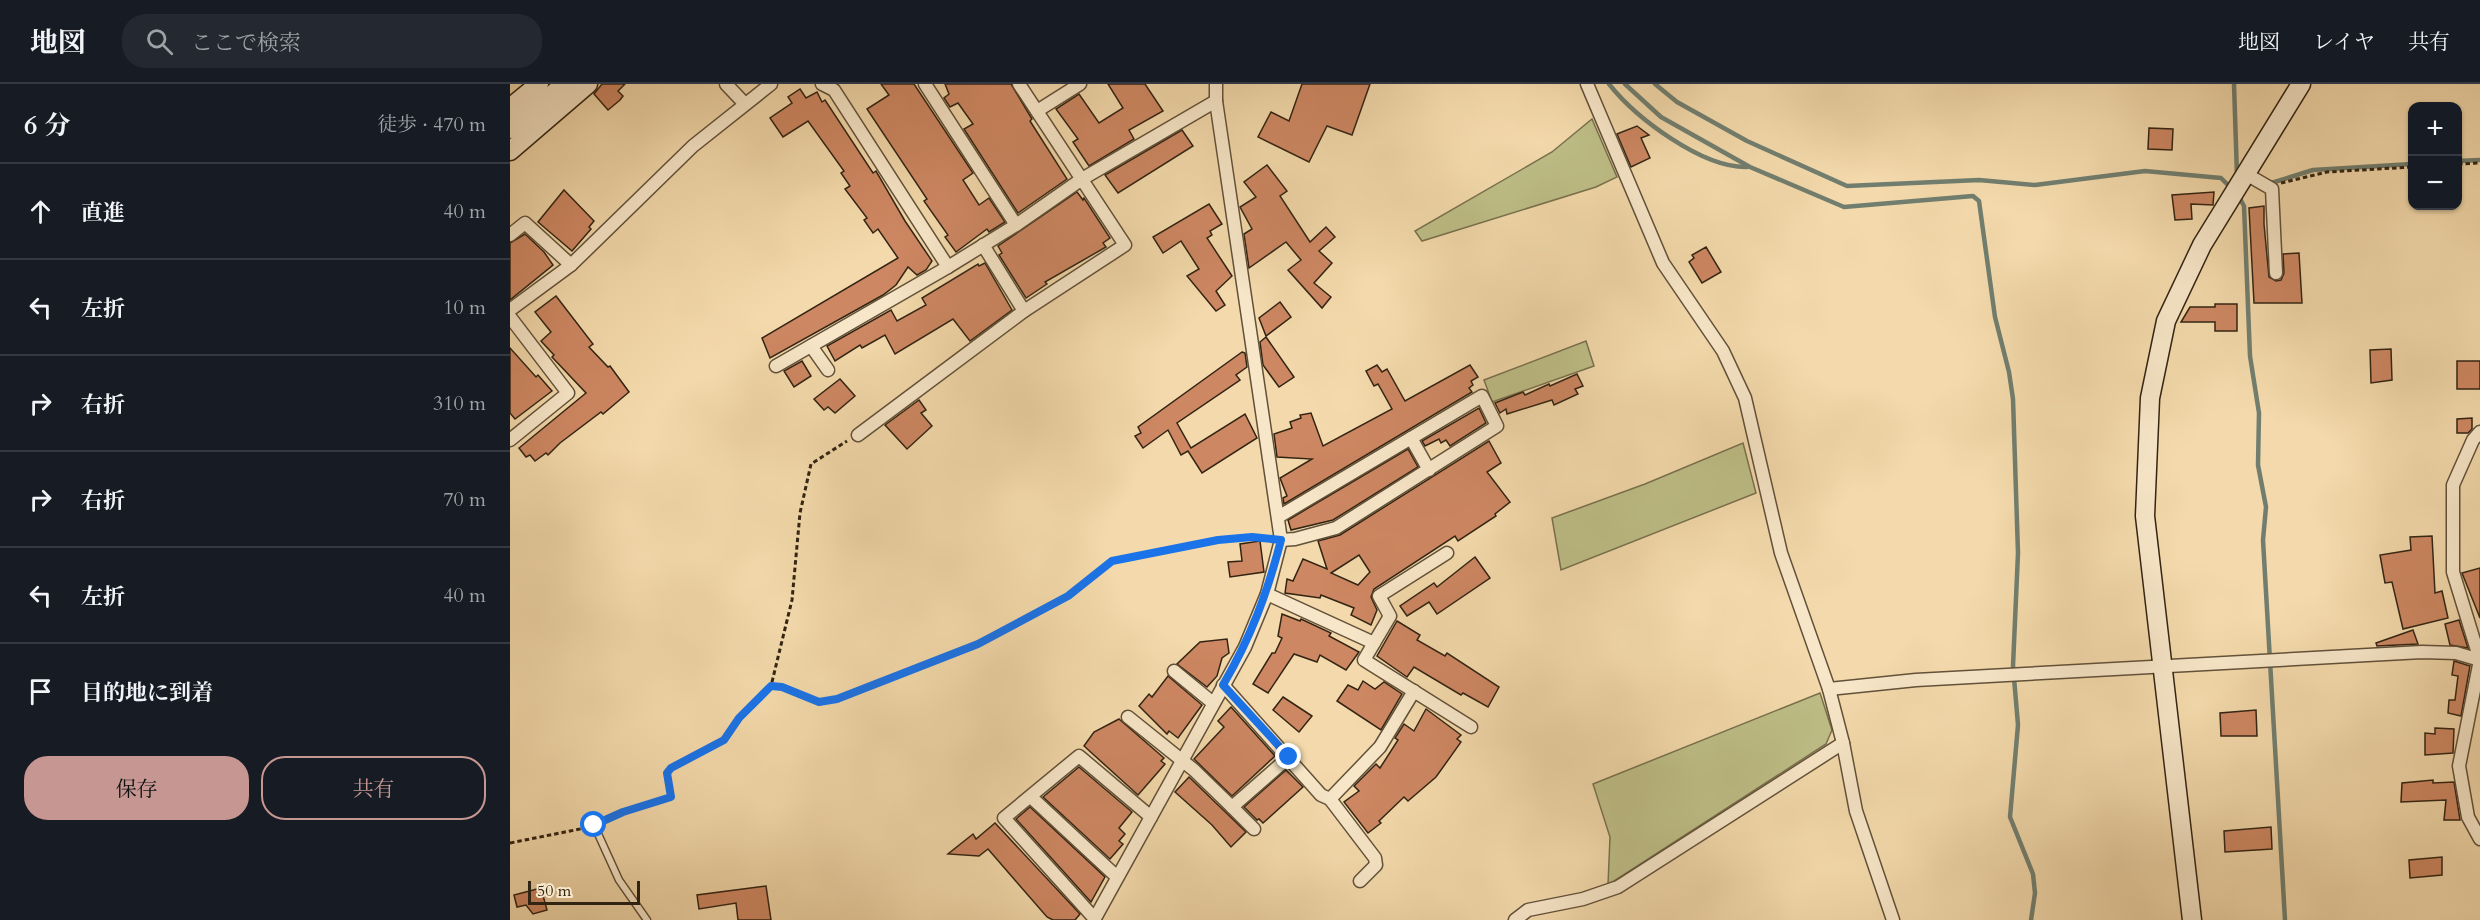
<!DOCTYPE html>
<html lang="ja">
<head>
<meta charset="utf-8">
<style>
	:root { --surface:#171b24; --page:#242831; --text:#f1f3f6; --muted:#9ea1a6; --line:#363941; --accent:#c59692 }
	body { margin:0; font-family:Cardo,"Noto Serif JP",serif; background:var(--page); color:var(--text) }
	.controls { position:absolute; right:18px; top:18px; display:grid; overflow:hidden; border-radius:12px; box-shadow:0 2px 4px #0004 }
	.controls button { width:54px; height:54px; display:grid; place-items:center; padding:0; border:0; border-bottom:2px solid var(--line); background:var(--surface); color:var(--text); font:30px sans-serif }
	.scale { position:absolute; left:18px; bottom:15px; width:112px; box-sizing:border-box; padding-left:6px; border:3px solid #322413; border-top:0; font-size:16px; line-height:21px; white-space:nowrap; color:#322413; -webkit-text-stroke:4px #f7e6c8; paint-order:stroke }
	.stop { position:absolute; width:18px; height:18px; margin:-14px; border:4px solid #1a73e8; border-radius:50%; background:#fff }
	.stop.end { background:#1a73e8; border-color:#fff; box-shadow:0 2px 6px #0008 }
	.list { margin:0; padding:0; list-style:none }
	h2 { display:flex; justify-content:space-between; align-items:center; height:78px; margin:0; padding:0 24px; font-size:26px }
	h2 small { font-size:20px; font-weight:400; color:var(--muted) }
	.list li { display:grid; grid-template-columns:39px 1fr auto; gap:18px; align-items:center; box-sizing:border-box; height:96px; padding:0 24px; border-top:2px solid var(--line) }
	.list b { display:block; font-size:22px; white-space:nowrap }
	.list em { font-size:20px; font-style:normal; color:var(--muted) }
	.actions { display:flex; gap:12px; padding:18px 24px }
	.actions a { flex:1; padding:14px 0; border:2px solid var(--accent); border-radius:24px; text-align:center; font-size:21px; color:var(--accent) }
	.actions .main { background:var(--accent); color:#111 }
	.icon { flex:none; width:33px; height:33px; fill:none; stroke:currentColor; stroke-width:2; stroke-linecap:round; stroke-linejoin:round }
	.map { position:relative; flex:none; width:1970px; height:836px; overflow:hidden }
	header { display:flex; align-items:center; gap:36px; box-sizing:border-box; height:84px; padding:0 30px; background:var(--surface); border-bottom:2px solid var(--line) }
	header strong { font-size:28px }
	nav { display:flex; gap:33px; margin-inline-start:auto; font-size:21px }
	.search { width:420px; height:54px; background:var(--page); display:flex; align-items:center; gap:15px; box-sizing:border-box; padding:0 21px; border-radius:24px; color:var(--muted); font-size:22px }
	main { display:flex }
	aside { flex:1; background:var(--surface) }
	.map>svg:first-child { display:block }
	.green { fill:#bebe87; stroke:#78714d; stroke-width:1.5 }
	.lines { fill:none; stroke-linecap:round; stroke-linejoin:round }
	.stream { stroke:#717e6f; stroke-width:4.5 }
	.building { fill:#cd8762; stroke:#322413; stroke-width:1.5; fill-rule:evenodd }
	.lane-casing { stroke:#625139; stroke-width:9 }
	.street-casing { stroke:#625139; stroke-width:15 }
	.secondary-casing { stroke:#322413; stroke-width:21 }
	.path { stroke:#322413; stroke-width:3; stroke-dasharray:4.5 3; stroke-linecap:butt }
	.lane { stroke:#f7e6c8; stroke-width:6 }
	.street { stroke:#f7e6c8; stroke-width:12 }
	.secondary { stroke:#f7e6c8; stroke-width:18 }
	.route { stroke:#1a73e8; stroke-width:8 }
</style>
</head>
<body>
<header>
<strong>地図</strong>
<div class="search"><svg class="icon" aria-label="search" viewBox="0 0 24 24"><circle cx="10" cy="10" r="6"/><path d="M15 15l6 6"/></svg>ここで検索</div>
<nav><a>地図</a><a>レイヤ</a><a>共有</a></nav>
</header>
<main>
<aside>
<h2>6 分<small>徒歩 · 470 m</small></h2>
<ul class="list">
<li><svg class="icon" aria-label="ahead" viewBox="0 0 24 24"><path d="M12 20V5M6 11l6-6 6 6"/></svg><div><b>直進</b></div><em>40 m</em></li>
<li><svg class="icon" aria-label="left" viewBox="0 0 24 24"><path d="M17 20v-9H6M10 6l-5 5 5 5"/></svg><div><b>左折</b></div><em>10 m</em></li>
<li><svg class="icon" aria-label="right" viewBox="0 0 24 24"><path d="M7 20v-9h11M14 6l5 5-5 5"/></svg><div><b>右折</b></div><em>310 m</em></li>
<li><svg class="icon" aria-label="right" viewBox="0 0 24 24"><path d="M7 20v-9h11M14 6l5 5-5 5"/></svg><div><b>右折</b></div><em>70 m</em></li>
<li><svg class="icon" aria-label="left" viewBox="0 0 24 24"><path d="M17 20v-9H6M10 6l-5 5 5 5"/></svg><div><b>左折</b></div><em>40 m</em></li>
<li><svg class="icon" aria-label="arrive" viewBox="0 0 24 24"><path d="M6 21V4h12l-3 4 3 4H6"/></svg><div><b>目的地に到着</b></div></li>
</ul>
<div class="actions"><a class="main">保存</a><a>共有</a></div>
</aside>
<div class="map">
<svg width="1970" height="836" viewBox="0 0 1970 836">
	<rect width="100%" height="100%" fill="#f3d9ab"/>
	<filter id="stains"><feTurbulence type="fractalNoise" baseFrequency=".00333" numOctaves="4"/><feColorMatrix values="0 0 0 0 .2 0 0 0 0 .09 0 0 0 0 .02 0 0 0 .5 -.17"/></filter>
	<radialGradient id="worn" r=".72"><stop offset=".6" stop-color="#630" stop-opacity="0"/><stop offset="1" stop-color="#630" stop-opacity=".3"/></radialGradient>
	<g class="green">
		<path d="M1082 35 1107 93 1086 103 912 157 905 147 1042 68Z"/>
		<path d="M1076 257 1084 282 982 318 974 296Z"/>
		<path d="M1233 359 1246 409 1051 486 1042 434 1135 400Z"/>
		<path d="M1310 609 1322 646 1316 660 1098 801 1100 753 1083 700Z"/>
	</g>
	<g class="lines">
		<g class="stream">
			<path d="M1099 0C1126 34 1192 84 1237 83"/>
			<path d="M1115 0 1151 33 1240 83 1334 123 1463 112 1469 117 1485 233 1499 288 1503 315 1508 469 1503 582 1508 641 1500 733 1523 790 1525 809 1521 836"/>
			<path d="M1145 0 1167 18 1237 57 1337 102 1469 96 1525 101 1635 87 1711 94 1722 105"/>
			<path d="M1724 0 1727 92"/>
			<path d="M1948 77 1970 76"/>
			<path d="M1758 100 1803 86 1902 80"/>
			<path d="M1728 111 1734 122 1740 272 1749 329 1748 381 1756 423 1753 456 1775 836"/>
		</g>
	</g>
	<g class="building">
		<path d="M92 0H115L108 7 113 12 110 16 98 26 84 10Z"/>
		<path d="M371 0H404L463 89 453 96 469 121 479 114 495 138 479 148 477 145 446 168 435 153 438 151 414 117 417 115 357 25 379 11Z"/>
		<path d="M435 0H501L522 35 520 37 557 95 508 129 454 45 463 40 448 19 440 23 434 14 439 10Z"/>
		<path d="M598 0H635L653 27 619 46 624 55 579 82 563 58 568 55 546 25 569 10 589 39 613 24Z"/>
		<path d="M792 0H860L842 51 817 42 799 78 748 53 761 28 779 37Z"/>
		<path d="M290 5 296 14 307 8 312 18 315 16 363 89 366 87 395 137 422 177 416 186 407 191 398 183 386 201 373 211 260 274 252 254 388 174 368 145 363 149 354 136 357 134 335 105 340 102 331 89 334 87 298 37 273 53 260 34 282 19 278 13Z"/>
		<path d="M1127 42 1139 51 1131 54 1140 74 1121 83 1107 50Z"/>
		<path d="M1639 44 1663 45 1662 66 1638 65Z"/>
		<path d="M672 46 683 62 608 109 595 91Z"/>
		<path d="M757 81 777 107 770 112 800 158 816 143 825 153 809 167 822 179 804 199 821 213 812 224 778 186 791 176 776 158 739 184 734 150 742 145 730 123 746 113 734 98Z"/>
		<path d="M54 106 84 137 79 143 81 145 62 167 28 138Z"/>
		<path d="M567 108 573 116 574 114 600 154 593 159 596 163 535 198 537 200 516 214 489 171 492 169 488 162Z"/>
		<path d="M1704 108 1703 121 1681 120 1682 135 1665 136 1662 111Z"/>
		<path d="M699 120 712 140 700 147 702 151 697 154 722 192 706 207 715 221 706 227 677 192 689 185 671 157 653 169 643 153Z"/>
		<path d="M1754 122V140L1759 193 1766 197 1771 196 1774 189 1773 170 1789 169 1792 219H1744L1739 124Z"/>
		<path d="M15 150 34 168 43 181 0 216V159Z"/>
		<path d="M1196 163 1211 188 1192 199 1179 178 1184 174 1182 171Z"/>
		<path d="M475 179 502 226 460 257 443 235 385 270 375 251 352 264 350 261 325 277 317 262 381 226 387 237 416 221 412 214 468 180 469 182Z"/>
		<path d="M46 212 83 260 79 263 98 283 100 282 119 308 93 330 91 328 50 359 38 371 36 369 25 377 20 371 16 373 9 364 76 309 42 273 44 271 31 257 41 248 25 228Z"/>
		<path d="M770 218 781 233 756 252 749 234Z"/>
		<path d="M1705 220H1727V247H1705V238H1671L1680 223H1705Z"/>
		<path d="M756 253 784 293 769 303 753 281 750 258Z"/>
		<path d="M0 264 26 293 28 291 42 307 5 335 0 329Z"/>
		<path d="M1881 265 1882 296 1861 299 1860 266Z"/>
		<path d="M732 268 735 269 737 283 726 291 730 296 667 339 681 364 735 330 747 354 692 389 678 367 671 371 658 346 633 364 625 352 631 349 628 343Z"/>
		<path d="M292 277 301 292 284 303 274 287Z"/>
		<rect x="1947" y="277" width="23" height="28"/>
		<path d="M867 281 872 288 877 285 895 317 960 281 968 293 961 297 963 301 959 304 962 308 774 420 773 414 777 412 770 394 802 375 767 373 764 350 782 344 780 338 791 334 790 331 801 329 813 362 882 325 868 300 864 302 856 287Z"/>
		<path d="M1067 290 1073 302 1065 305 1068 310 1044 321 1042 316 997 330 996 325 990 329 985 319 1013 308 1015 311 1039 300 1040 302Z"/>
		<path d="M330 295 345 312 325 329 318 323 314 326 304 315Z"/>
		<path d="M409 316 416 326 411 329 422 342 397 365 375 341Z"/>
		<path d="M969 324 976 339 940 362 936 356 931 359 929 355 915 362 912 357Z"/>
		<path d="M1962 334V345L1958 349H1947V335Z"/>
		<path d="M979 357 991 379 977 388 1000 418 985 430 986 432 948 457 945 452 864 505 861 513 867 526 861 541 841 531 844 524 811 511 810 514 775 509 777 495 783 497 793 475 817 485 808 457 830 451ZM849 471 860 488 848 501 821 489Z"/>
		<path d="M898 365 908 383 823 436 781 446 778 436Z"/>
		<path d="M1922 452 1925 509 1932 507 1938 534 1893 545 1882 498 1875 499 1870 471 1901 466 1900 453Z"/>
		<path d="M750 457 754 488 720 493 718 478 732 477 730 460Z"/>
		<path d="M965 473 980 494 927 530 919 518 897 532 890 522 924 499 927 503Z"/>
		<path d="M1970 484V534L1952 489Z"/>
		<path d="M772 530 790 537 791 535 821 549 819 552 849 568 836 586 810 571 807 578 784 570 758 609 743 600 762 569H765L772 554 768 552Z"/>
		<path d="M1949 536 1958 564 1940 561 1935 540Z"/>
		<path d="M887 537 910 551 907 556 935 572 937 569 989 603 978 623 953 609 951 611 904 583 897 593 867 572Z"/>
		<path d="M1903 546 1908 560 1867 562 1866 559Z"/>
		<path d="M717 555 719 569 712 574 707 592 697 603 667 580 690 558Z"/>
		<path d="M1944 577 1960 582 1951 632 1938 629 1939 616H1945L1948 592 1942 591Z"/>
		<path d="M658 592 692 621 668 654 659 647 657 650 629 622 639 610 642 613Z"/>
		<path d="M853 597 865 605 874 598 892 610 871 646 827 617 838 601 848 606Z"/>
		<path d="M773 613 802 632 789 648 763 626Z"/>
		<path d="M721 623 765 672 722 712 684 675 714 643 708 637Z"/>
		<path d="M916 625 951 651 947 655 951 658 926 693 898 717 894 713 869 737 871 739 858 749 834 718 849 707 844 702 866 680 870 684 888 656 885 654 894 640 904 647Z"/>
		<path d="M1746 626 1747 652H1711L1710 629Z"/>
		<path d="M609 635 654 674 651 677 655 680 628 711 574 662 584 648Z"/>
		<path d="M1925 644 1944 645 1943 669 1915 671V649L1925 650Z"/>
		<path d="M569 683 622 728 609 744 615 750 609 757 613 760 600 775 533 713Z"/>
		<path d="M776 686 793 703 753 739 749 735 747 736 734 723Z"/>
		<path d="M679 693 736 748 721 763 702 741 665 708Z"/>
		<path d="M1923 696V699L1944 698 1950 736H1934L1936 716 1891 718 1892 699Z"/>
		<path d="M520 723 595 793 581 818 506 735Z"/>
		<path d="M485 739 570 830 565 836H543L537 833 478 765 469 772 438 770 463 750 466 755Z"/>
		<path d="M1761 743 1762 765 1715 768 1714 747Z"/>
		<path d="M1932 773V791L1900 794 1899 776Z"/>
		<path d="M256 802 261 836H228L226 819 189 825 187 811Z"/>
		<path d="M31 804 37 826 23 830 16 821 7 823 4 811Z"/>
	</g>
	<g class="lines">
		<defs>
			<path id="lane" d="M84 741 109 796 137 836"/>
			<g id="street">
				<path d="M216 0 235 20"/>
				<path d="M312 0 324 6 438 183"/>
				<path d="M415 0 506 141"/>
				<path d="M1077 0 1153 179 1213 267 1235 314 1271 469 1319 605 1333 659 1346 727 1383 836"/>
				<path d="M527 27 570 0"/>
				<path d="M1736 90 1762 105 1766 189"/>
				<path d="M0 151 15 139 61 181"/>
				<path d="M473 161 514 227 615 161 509 0"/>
				<path d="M0 226 61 181 183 62 261 0"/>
				<path d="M0 233 58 309 0 356"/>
				<path d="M301 262 318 286"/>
				<path d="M266 282 438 183 506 141 572 95 706 17"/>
				<path d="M1970 348 1963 356 1943 401V488L1970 576 1949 682 1958 733 1970 755"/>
				<path d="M348 351 514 227"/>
				<path d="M901 354 919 386"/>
				<path d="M768 433 972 312 987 342 826 444 785 455 771 456"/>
				<path d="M757 510 864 559 880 532 869 512 937 469"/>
				<path d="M864 559 854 576 961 643"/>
				<path d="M664 587 703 619"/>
				<path d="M713 601 811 711 820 715 865 774 866 781 850 797"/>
				<path d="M1319 605 1406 596 1912 568 1946 569 1970 576"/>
				<path d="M618 633 684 686 722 723 779 673"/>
				<path d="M521 713 607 793"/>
				<path d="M820 715 870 663 904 607"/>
				<path d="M722 723 744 745"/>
				<path d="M585 835 494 734 569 672 641 733"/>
				<path d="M584 836 735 563 757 510 771 456 706 17V0"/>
				<path d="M1005 836 1018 826 1073 815 1108 803 1333 659"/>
			</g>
			<g id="secondary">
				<path d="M0 24 29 0"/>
				<path d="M0 45 55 0"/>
				<path d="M0 67 78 0"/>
				<path d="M1682 836 1635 432 1640 314 1656 237 1692 161 1791 0"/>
			</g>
		</defs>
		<use href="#lane" class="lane-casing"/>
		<use href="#street" class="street-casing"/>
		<use href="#secondary" class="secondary-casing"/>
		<g class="path">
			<path d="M1948 80 1970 79"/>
			<path d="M1771 99 1817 88 1902 83"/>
			<path d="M261 602C287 604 299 623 327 615L468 560 558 512 601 477 708 456 759 454"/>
			<path d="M92 737 161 713 157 689 161 684 215 656 229 634 261 602 282 516 290 429 301 380 337 357"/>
			<path d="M0 759 75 744"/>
		</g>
		<use href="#lane" class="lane"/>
		<use href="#street" class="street"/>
		<use href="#secondary" class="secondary"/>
	</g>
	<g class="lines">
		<path class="route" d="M84 741 113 728 161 713 157 689 161 684 214 656 229 634 261 602 272 603 309 618 327 615 468 560 558 512 602 477 708 456 742 453 771 456C757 510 741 553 713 601L779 673"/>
	</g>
	<rect width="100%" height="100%" filter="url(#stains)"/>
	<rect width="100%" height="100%" fill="url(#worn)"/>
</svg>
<div class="controls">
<button>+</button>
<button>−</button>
</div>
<div class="scale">50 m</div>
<div class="stop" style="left:84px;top:741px"></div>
<div class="stop end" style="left:779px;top:673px"></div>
</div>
</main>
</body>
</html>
